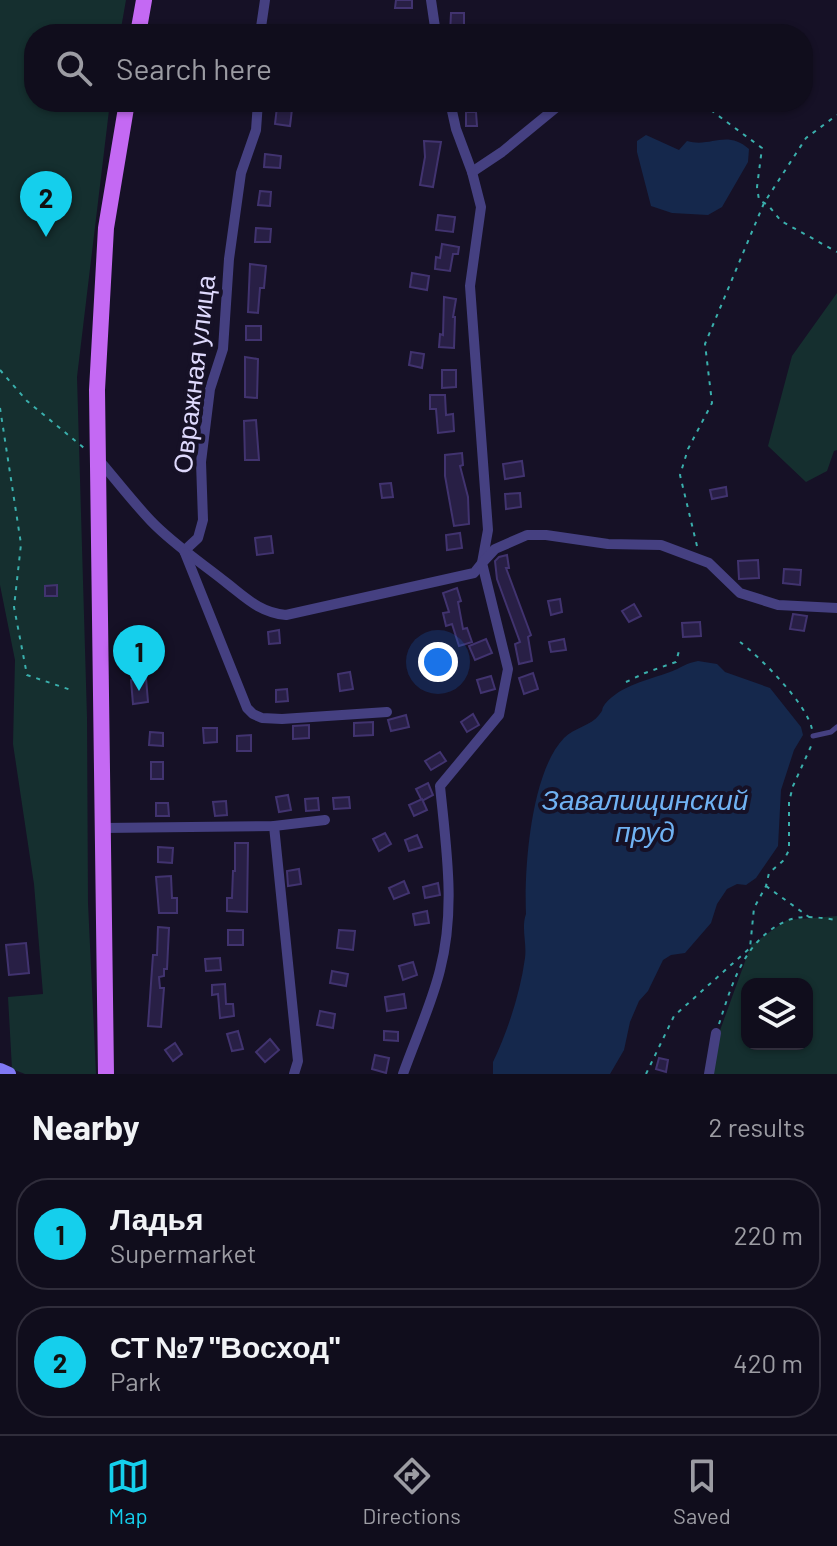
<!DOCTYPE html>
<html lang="en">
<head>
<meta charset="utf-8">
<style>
	:root { --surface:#100d1c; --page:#1e1b29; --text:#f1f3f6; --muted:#9c9ca3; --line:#302d3b; --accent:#15cfec }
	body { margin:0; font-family:Barlow,sans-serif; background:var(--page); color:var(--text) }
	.controls { position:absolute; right:24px; bottom:24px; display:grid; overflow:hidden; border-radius:16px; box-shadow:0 2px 6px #0004 }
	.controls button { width:72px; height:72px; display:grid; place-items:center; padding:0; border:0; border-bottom:2px solid var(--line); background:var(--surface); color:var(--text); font:40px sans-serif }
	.you { position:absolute; left:438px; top:662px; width:28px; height:28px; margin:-20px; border:6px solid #fff; border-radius:50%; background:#1a73e8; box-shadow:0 0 0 12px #1a73e833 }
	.badge { display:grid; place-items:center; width:52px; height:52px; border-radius:50%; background:var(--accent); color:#111; font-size:26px; font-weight:700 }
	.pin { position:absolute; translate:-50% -66px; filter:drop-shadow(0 2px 4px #0008) }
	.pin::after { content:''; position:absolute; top:42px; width:28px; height:24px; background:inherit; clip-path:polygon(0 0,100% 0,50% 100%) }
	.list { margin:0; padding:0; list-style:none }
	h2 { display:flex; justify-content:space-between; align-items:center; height:104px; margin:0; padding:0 32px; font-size:34px }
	h2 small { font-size:26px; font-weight:400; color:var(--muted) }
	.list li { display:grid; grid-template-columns:52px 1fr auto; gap:24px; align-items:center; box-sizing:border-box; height:112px; margin:0 16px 16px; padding:0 16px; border:2px solid var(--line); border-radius:32px }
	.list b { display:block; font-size:30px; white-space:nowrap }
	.list p { margin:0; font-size:26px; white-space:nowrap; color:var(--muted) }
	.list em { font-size:26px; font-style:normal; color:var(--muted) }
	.icon { flex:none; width:44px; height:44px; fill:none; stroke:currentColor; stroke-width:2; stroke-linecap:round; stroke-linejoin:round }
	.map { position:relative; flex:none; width:837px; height:1074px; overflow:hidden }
	.search { position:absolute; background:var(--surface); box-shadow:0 2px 6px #0004; left:24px; right:24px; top:24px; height:88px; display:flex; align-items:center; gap:20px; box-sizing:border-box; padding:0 28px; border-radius:32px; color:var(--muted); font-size:30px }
	.sheet { height:360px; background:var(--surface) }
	nav { display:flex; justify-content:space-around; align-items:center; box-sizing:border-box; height:112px; border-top:2px solid var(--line); background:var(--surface); font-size:22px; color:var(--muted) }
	nav a { display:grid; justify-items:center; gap:4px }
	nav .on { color:var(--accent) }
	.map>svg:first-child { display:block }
	.green { fill:#152f2f; fill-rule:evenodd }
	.water { fill:#15284c }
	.building { fill:#281f45; stroke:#41336f; stroke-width:2 }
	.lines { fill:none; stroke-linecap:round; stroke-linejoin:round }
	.path { stroke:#3aafac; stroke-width:2; stroke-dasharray:4 6; stroke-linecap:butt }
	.lane { stroke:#454081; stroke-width:5 }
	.street { stroke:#454081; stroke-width:10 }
	.secondary { stroke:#8078f4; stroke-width:14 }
	.primary { stroke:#c469f3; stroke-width:16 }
	.labels { text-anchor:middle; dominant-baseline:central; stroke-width:8; stroke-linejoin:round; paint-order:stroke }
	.street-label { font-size:26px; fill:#ded9fc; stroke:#161126 }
	.water-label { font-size:28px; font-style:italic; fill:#70b2f3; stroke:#161126 }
</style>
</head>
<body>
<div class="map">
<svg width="837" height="1074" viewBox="0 0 837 1074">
	<rect width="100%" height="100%" fill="#161126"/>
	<g class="green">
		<path d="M0 0H126L120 34H34V102H110L77 377 87 717 88 903 96 1074H25L12 1069 8 997 43 994 34 884 13 744 15 660 0 585Z"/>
		<path d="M837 293V450L834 451 827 471 806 482 768 446 792 356Z"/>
		<path d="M837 916V1074H712L719 1033 751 945 787 920ZM747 984H807V1044H747Z"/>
	</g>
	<g class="water">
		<path d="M646 135 679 150 687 141C711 148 726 129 749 149L748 162 722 207 708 215 672 213 651 206 637 152V141Z"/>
		<path d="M698 661 717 664 725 672 770 688 801 727 803 735 794 750 781 790 778 846 756 878 746 885 737 884 727 889 717 904 711 923 685 953 671 955 663 960 648 991 639 1001 630 1022 624 1050 610 1074H493V1062C508 1030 520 994 525 958 527 943 521 928 526 914 524 868 531 772 564 738 574 728 592 725 599 715 605 708 600 711 605 704 621 685 648 680 670 672 681 668 686 663 698 661Z"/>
	</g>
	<g class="building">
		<path d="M396 0H412V8H395Z"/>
		<path d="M451 13H464V34H450Z"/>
		<path d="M277 107 292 109 290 126 275 124Z"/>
		<path d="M466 112H476L477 126H466Z"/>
		<path d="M424 141 441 142 433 187 420 185 425 157Z"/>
		<path d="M265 154 281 156 280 168 264 167Z"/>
		<path d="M260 191 271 192 270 206 258 205Z"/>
		<path d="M438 215 455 217 453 232 436 230Z"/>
		<path d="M256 228 271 229 270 242H255Z"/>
		<path d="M442 244 459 247 458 254H453L450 271 435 269 436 257 440 258Z"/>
		<path d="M250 264 266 266 264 288H260L258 313 248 312Z"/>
		<path d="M412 273 429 276 427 290 410 287Z"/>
		<path d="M444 297 456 299 453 317H455L454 348 439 347 440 334 443 335Z"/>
		<rect x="246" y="326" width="15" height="14"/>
		<path d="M411 352 424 354 422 368 409 365Z"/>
		<path d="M245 357 258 359 257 398 245 397Z"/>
		<path d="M442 370H456V387L442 388Z"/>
		<path d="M430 395H445L446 415 453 414 454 431 438 433 436 409H430Z"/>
		<path d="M256 420 259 460H245L244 421Z"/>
		<path d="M462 453 463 465 460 466 468 497 469 524 454 526 445 476V455Z"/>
		<path d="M522 461 524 476 505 479 503 464Z"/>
		<path d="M391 483 393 497 382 498 380 484Z"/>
		<path d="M726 487 727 496 712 499 710 490Z"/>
		<path d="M520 493 521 507 506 509 505 494Z"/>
		<path d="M460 533 462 548 447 550 446 535Z"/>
		<path d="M271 536 273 553 257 555 255 538Z"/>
		<path d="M507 555 509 568H506L531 635 528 637 532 661 519 664 515 644 520 642 497 579 495 561 499 557Z"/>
		<path d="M758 560 759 578 739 579 738 561Z"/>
		<path d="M784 569 801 570 800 585 783 583Z"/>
		<path d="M57 585V596H45V586Z"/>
		<path d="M457 588 461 601 458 602 463 629 467 628 472 642 459 646 452 624 446 626 443 613 449 612 443 593Z"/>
		<path d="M560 599 562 612 551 615 548 601Z"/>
		<path d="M634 604 641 616 629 622 622 611Z"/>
		<path d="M793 614 807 616 804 631 790 629Z"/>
		<path d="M700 622 701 636 683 637 682 623Z"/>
		<path d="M279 630 280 643 269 644 268 632Z"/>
		<path d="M486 639 492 653 475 660 469 646Z"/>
		<path d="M564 639 566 650 551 652 549 642Z"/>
		<path d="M350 672 353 689 340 691 338 674Z"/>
		<path d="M533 673 538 689 524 694 519 678Z"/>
		<path d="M491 676 495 689 481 693 477 680Z"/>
		<path d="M146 678 148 702 133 704 131 680Z"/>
		<path d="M287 689 288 701 276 702V690Z"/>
		<path d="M473 714 479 725 467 732 461 722Z"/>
		<path d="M406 715 409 727 391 731 388 720Z"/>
		<path d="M373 722V735L354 736V723Z"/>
		<path d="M309 725V738L293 739V726Z"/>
		<path d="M203 728H217V742L204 743Z"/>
		<path d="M150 732 163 733V746L149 745Z"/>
		<path d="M251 735V751H237V736Z"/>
		<path d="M440 752 446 761 431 770 425 761Z"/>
		<rect x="151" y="762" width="12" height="17"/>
		<path d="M428 783 433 795 422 801 416 789Z"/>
		<path d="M288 795 291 810 279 812 276 797Z"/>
		<path d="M349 797 350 808 334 809 333 798Z"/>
		<path d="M318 798 319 810 306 811 305 799Z"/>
		<path d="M422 799 427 810 414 816 409 805Z"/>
		<path d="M226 801 227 815 215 816 213 802Z"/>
		<path d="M156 803H168L169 816H156Z"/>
		<path d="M385 833 391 844 379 851 373 839Z"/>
		<path d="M417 835 422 847 409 851 405 840Z"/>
		<path d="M235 843H248L247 912 227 911V898H232L233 871H235Z"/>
		<path d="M158 847 173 848 172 863 158 862Z"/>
		<path d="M299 869 301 884 288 886 287 871Z"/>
		<path d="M171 876 172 898H177V913H159L156 877Z"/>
		<path d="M404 881 409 893 394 899 389 888Z"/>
		<path d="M438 883 440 895 425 898 423 887Z"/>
		<path d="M427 911 429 923 415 925 413 914Z"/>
		<path d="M158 927 169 928 167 969H164V976L159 977 160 988H164L161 1027 148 1026 153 955H157Z"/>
		<rect x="228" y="930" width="15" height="15"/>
		<path d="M339 930 355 931 353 950 337 948Z"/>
		<path d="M26 943 29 973 9 975 6 945Z"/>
		<path d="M220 958 221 970 206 971 205 959Z"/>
		<path d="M413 962 417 975 403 980 399 966Z"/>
		<path d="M332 971 348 974 346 986 330 983Z"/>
		<path d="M225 984 226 1004H233L234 1016 220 1018 218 994 212 995V985Z"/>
		<path d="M404 994 406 1008 387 1011 385 997Z"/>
		<path d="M320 1011 335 1014 333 1028 317 1025Z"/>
		<path d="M238 1031 243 1049 232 1051 227 1034Z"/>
		<path d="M384 1031 398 1032V1041L384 1040Z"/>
		<path d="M270 1039 279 1050 265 1062 256 1052Z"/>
		<path d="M175 1043 182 1054 173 1061 165 1050Z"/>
		<path d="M375 1055 389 1058 386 1073 372 1069Z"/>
		<path d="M659 1058 668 1060 666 1072 656 1069Z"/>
	</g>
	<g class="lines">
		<g class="path">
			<path d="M705 102 712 111 762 148 757 187 759 200 768 205 781 221 837 252"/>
			<path d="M0 370 27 401 84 448"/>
			<path d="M0 408 21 544 14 607 27 675 71 690"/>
			<path d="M697 546 680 475 688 449 712 403 705 344 764 203 806 138 837 115"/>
			<path d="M740 642C762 659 806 703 812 729"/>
			<path d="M626 682 645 673 676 662 680 647"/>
			<path d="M766 886 809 917"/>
			<path d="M719 1024C732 984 744 940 786 921 801 914 822 918 837 920"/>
			<path d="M646 1074 674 1016 750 948 754 908 766 886 769 873 784 860 789 850V802L793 786 812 744"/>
		</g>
		<path class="lane" d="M813 736 831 732 837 727"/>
		<g class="street">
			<path d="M431 0 436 34"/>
			<path d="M260 34 265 0"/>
			<path d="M472 172 502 152 563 102"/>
			<path d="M99 460C116 480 133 502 151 521 174 545 202 563 228 584 247 599 261 613 286 615L474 573 482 563 488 530 470 286 481 207 472 172 456 129 450 102"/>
			<path d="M184 551 198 538 203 520 201 462 210 389 223 349 229 259 241 173 256 130 258 102"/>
			<path d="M185 553 247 708 253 714 262 718 282 719 387 712"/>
			<path d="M274 826 298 1061 294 1074"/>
			<path d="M103 828 274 826 325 820"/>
			<path d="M403 1074C415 1040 432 1003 440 970 456 909 446 847 440 786L499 715 508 669 482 563 495 549 527 535H546L608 544 661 545 709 563 740 593 778 605 837 608"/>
			<path d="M709 1074 716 1033"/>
		</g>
		<path class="secondary" d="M0 1070 9 1074"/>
		<g class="primary">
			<path d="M138 34 144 0"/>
			<path d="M106 1074 97 390 106 228 127 102"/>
		</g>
	</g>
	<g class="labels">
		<g class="street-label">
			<text transform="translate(193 374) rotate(-83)">Овражная улица</text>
		</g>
		<g class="water-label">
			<text x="645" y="799">Завалищинский<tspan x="645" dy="32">пруд</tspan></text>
		</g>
	</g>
</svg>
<div class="controls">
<button><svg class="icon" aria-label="layers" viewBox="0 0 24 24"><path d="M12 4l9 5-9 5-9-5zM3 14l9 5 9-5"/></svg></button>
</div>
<div class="you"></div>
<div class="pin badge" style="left:139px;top:691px">1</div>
<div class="pin badge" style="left:46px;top:237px">2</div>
<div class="search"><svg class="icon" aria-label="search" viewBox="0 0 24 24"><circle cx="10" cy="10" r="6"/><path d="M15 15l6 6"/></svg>Search here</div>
</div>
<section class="sheet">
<h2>Nearby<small>2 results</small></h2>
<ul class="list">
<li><span class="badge">1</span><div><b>Ладья</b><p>Supermarket</p></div><em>220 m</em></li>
<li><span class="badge">2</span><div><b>СТ №7 &quot;Восход&quot;</b><p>Park</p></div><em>420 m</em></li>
</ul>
</section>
<nav>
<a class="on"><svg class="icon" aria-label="map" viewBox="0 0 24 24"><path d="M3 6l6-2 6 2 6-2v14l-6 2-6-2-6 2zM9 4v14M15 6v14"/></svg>Map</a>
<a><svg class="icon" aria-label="directions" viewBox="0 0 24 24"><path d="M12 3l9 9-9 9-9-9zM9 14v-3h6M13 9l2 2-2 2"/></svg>Directions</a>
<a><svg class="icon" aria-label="saved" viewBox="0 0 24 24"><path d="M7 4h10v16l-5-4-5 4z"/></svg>Saved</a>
</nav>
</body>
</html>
